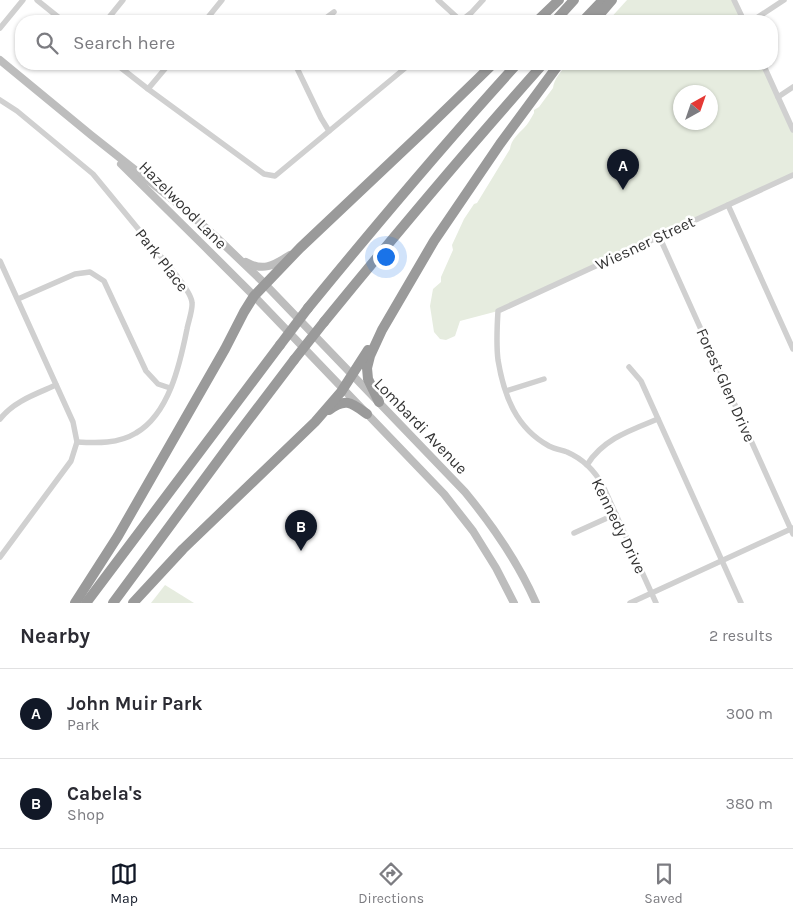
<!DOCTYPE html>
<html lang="en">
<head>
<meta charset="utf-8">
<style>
	:root { --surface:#fff; --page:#f7f7f7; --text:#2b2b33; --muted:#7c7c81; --line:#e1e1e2; --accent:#111827 }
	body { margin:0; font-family:Karla,sans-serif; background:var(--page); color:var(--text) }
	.compass { position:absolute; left:673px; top:85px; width:45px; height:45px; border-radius:50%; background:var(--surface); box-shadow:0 1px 4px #0004; rotate:40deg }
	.you { position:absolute; left:385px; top:256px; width:18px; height:18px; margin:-12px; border:4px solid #fff; border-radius:50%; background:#1a73e8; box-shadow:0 0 0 8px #1a73e833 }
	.badge { display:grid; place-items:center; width:32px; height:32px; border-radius:50%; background:var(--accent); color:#fff; font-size:16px; font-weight:700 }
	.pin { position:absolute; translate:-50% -41px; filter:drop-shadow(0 1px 2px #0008) }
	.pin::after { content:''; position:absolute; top:26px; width:18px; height:15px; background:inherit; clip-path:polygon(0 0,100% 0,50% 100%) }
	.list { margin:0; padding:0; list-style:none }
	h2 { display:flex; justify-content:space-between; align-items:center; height:65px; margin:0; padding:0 20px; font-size:21px }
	h2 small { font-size:16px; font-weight:400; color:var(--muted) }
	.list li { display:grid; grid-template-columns:32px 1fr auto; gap:15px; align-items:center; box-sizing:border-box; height:90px; padding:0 20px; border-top:1px solid var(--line) }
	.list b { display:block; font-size:19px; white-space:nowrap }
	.list p { margin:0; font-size:16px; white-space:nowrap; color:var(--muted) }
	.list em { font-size:16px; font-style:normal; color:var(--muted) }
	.icon { flex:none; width:28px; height:28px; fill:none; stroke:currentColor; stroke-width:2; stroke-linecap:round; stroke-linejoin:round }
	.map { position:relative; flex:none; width:793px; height:603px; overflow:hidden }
	.search { position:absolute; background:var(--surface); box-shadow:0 1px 4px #0004; left:15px; right:15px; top:15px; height:55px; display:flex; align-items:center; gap:12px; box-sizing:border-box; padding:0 18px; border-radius:20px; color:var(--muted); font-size:19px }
	.sheet { height:245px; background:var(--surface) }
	nav { display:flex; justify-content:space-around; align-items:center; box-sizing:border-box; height:70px; border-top:1px solid var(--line); background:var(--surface); font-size:14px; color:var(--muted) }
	nav a { display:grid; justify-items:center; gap:2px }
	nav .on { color:var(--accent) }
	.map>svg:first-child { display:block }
	.green { fill:#e6ecdf; fill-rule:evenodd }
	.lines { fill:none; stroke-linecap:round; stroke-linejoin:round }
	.street { stroke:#d0d0d0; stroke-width:5.5 }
	.secondary { stroke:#bdbdbd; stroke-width:8 }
	.highway { stroke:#9a9a9a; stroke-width:10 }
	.highway-bridge { stroke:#9a9a9a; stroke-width:10 }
	.labels { text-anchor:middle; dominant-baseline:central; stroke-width:5; stroke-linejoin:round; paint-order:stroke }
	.street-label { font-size:16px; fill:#333; stroke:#fff }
</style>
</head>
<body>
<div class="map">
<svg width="793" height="603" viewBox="0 0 793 603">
	<rect width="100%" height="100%" fill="#fff"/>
	<g class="green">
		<path d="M627 0H734L744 21H608Z"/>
		<path d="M568 64H763L793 130V175L498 311 460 321 455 336 446 340 440 339 434 332 430 306 433 289 441 282V277L453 250 452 245 464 219 474 204 477 203 510 149C511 140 518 134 524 128 528 124 531 118 534 113V110L539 107 553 88C554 79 561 71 568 64ZM680 92H710V122H680Z"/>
		<path d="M165 585 194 603H151Z"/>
	</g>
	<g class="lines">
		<g class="street">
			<path d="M37 0 63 21"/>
			<path d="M438 0 461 21"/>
			<path d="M734 0 744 21"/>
			<path d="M106 21 123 0"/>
			<path d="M205 21 222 0"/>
			<path d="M322 21 334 12"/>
			<path d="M461 21 471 13 483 0"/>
			<path d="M752 21 784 0"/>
			<path d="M0 28 23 0"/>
			<path d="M116 64 148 89 264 174 275 176 410 64"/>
			<path d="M295 64 321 118 329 131"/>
			<path d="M763 64 793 130"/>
			<path d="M148 89 169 64"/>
			<path d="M778 97 793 87"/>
			<path d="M0 100 17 111 93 174 177 276C182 283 192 295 192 303 193 309 188 323 187 329 180 364 169 414 136 433 118 444 97 443 77 442"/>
			<path d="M728 205 793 349"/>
			<path d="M659 236 793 534"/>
			<path d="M0 261 73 422 77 442 71 461 0 557"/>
			<path d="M18 299 75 274 90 272 104 281 146 371 158 384 170 388"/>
			<path d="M629 367 641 381 741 603"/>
			<path d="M506 391 544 379"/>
			<path d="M0 419C14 401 36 394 56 385"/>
			<path d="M587 465C603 439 631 430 658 419"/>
			<path d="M574 533 616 514"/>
			<path d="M630 603 793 528"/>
			<path d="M656 603 603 486C595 471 583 459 567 452 561 450 555 449 549 446 516 428 504 396 498 360 496 344 497 327 498 311L793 175"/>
		</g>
		<g class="secondary">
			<path d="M0 60 91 135 182 207 215 236 262 281 465 492C493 526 518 562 536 603"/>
			<path d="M121 164 205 247 254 296 444 494 473 531 496 568 514 603"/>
			<path d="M246 262C264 272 274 265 290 255"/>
		</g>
		<g class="highway">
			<path d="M537 21 559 0"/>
			<path d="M555 21 574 0"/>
			<path d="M583 21 603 0"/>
			<path d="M594 21 612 0"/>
			<path d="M308 308C376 225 445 143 517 64"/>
			<path d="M324 322C395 235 468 148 543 64"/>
			<path d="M379 402 368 379 367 368 370 356 382 330 434 241 500 144 559 64"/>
			<path d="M329 410C346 397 352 403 367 414"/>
			<path d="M75 603 118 536 225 349 244 312 254 296 300 248 427 128 493 64"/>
			<path d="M86 603 280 345"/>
			<path d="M113 603 234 439 294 360"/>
			<path d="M133 603 183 549 315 422 341 392 368 350"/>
		</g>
		<g class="highway-bridge">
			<path d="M280 345 308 308"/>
			<path d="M294 360 324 322"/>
		</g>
	</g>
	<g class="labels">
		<g class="street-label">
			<text transform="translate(183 205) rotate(45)">Hazelwood Lane</text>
			<text transform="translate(645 243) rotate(-25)">Wiesner Street</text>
			<text transform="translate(162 260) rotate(52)">Park Place</text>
			<text transform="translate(726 385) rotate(66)">Forest Glen Drive</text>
			<text transform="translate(421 426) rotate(46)">Lombardi Avenue</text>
			<text transform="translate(619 526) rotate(64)">Kennedy Drive</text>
		</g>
	</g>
</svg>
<svg class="compass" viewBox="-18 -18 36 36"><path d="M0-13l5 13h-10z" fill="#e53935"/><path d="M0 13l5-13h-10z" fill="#7c7c81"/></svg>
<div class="you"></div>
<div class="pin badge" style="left:623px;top:190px">A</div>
<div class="pin badge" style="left:301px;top:551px">B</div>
<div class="search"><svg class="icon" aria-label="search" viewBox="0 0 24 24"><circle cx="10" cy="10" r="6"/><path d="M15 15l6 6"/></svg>Search here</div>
</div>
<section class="sheet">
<h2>Nearby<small>2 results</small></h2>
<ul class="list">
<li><span class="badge">A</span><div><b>John Muir Park</b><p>Park</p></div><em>300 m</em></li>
<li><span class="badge">B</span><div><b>Cabela's</b><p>Shop</p></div><em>380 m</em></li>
</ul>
</section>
<nav>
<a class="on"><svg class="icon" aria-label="map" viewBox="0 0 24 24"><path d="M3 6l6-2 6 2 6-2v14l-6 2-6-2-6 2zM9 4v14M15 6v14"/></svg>Map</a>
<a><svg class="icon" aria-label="directions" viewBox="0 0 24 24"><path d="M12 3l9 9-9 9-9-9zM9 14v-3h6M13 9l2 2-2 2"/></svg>Directions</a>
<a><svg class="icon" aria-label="saved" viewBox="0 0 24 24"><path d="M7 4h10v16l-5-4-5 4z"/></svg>Saved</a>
</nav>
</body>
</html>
